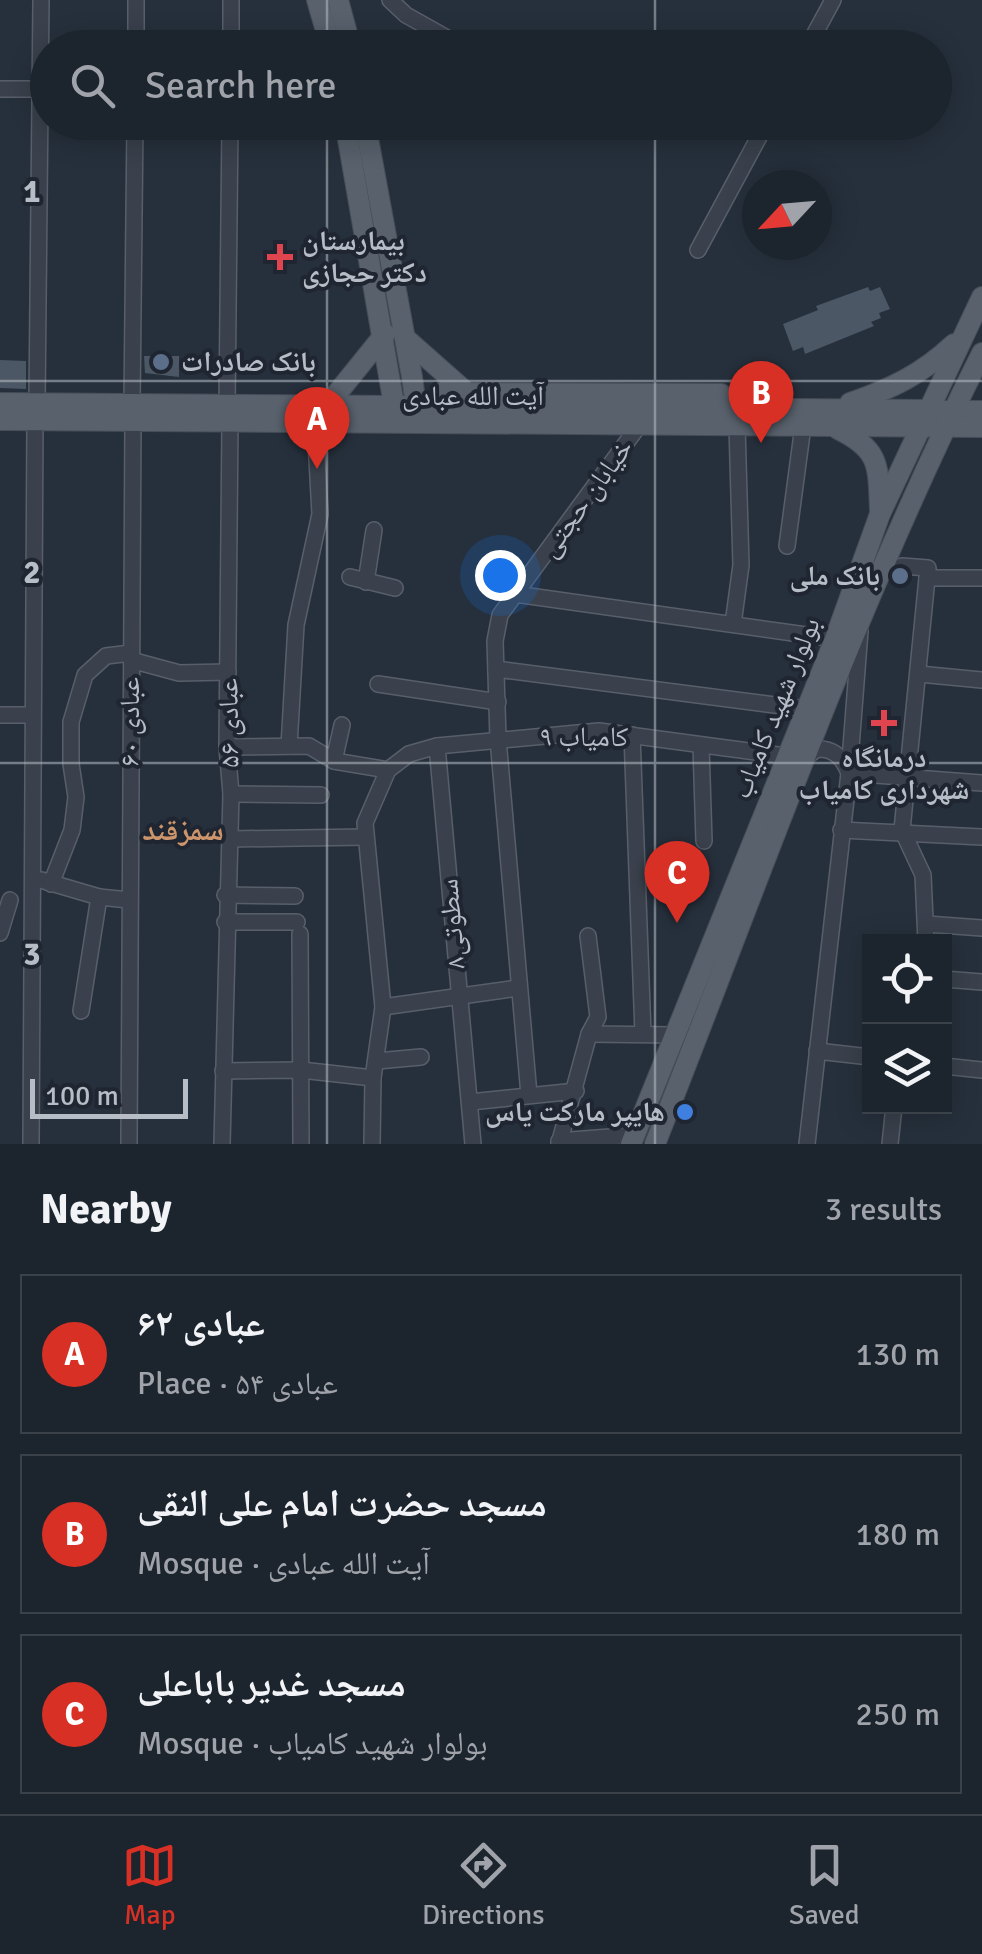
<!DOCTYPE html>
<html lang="en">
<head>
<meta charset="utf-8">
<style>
	:root { --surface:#1c242d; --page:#293039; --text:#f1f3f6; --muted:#a0a4aa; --line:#3a4149; --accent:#d93025 }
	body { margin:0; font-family:Signika,"Noto Naskh Arabic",sans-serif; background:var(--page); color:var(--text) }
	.controls { position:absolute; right:30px; bottom:30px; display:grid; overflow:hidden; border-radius:0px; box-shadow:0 5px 25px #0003 }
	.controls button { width:90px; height:90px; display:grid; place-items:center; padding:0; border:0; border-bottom:2px solid var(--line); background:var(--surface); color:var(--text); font:50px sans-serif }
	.compass { position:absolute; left:742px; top:170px; width:90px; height:90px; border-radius:50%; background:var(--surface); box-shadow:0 5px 25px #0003; rotate:244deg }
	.scale { position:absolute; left:30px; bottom:25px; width:158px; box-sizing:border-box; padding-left:10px; border:5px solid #b6bdc7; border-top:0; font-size:28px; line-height:35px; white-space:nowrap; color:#b6bdc7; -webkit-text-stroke:8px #1f2631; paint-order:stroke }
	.you { position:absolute; left:500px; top:575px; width:35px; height:35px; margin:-25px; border:8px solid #fff; border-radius:50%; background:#1a73e8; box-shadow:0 0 0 15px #1a73e833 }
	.badge { display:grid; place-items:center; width:65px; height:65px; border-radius:50%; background:var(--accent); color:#fff; font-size:32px; font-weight:700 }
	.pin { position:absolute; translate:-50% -82px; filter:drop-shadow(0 2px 5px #0008) }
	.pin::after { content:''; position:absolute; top:52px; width:35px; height:30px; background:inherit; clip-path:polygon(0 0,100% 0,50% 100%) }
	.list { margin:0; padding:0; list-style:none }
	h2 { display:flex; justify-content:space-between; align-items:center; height:130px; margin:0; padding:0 40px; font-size:42px }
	h2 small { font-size:32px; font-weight:400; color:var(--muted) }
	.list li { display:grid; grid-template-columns:65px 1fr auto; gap:30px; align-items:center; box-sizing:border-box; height:160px; margin:0 20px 20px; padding:0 20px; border:2px solid var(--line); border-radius:0px }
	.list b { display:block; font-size:38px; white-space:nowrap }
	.list p { margin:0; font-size:32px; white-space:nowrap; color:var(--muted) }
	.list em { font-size:32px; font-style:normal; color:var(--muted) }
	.icon { flex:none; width:55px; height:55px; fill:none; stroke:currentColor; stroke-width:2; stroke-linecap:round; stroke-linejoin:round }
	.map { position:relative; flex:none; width:982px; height:1144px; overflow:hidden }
	.search { position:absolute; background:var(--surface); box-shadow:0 5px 25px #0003; left:30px; right:30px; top:30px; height:110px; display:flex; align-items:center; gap:25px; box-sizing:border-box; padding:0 35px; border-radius:55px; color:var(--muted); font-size:38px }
	.sheet { height:670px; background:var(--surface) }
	nav { display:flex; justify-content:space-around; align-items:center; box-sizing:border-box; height:140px; border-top:2px solid var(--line); background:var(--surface); font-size:28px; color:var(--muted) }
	nav a { display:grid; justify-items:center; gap:5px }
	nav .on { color:var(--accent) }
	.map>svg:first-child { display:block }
	.building { fill:#4c5765 }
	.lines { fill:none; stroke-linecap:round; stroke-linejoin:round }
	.minor-casing { stroke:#585f6a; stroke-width:18 }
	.major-casing { stroke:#464d58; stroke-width:22 }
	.minor { stroke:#3a414c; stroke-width:15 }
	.major { stroke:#58616c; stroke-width:20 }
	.grid { fill:none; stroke:#b6bdc7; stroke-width:2.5; stroke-opacity:0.55 }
	.health-dot { fill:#e0444e; stroke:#1f2631; stroke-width:4 }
	.service-dot { fill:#5c6f8a; stroke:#1f2631; stroke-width:4 }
	.shop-dot { fill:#3f7fe0; stroke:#1f2631; stroke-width:4 }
	.labels { text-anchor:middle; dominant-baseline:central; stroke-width:8; stroke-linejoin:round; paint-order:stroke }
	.poi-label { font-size:28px; font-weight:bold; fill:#b6bdc7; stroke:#1f2631; text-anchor:start }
	.street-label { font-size:28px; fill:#b6bdc7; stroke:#1f2631 }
	.neighbourhood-label { font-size:30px; font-weight:bold; fill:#cc956b; stroke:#1f2631 }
	.grid-label { font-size:32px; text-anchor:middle; font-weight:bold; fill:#b6bdc7; stroke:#1f2631; stroke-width:8; stroke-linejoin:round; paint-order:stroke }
</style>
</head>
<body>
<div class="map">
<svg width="982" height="1144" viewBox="0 0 982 1144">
	<rect width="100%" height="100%" fill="#26303c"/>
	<g class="building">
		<path d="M868 287 870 291 880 287 890 309 879 313 881 318 871 322 874 326 805 354 803 347 793 351 783 324 818 310 816 306Z"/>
		<path d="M144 356H179V377L145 373Z"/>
		<path d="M0 360 26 361V389L0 388Z"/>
	</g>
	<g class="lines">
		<defs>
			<g id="minor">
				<path d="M231 0V48"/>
				<path d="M390 0 406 15 465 48"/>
				<path d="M136 48V0"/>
				<path d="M807 48 833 0"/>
				<path d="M0 89H46"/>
				<path d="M698 250 767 122"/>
				<path d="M37 403 41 0"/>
				<path d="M132 404 135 122"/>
				<path d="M227 406 230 122"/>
				<path d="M787 546 803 426"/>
				<path d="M902 566 928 568 902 830 923 875 926 942"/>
				<path d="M350 577 395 588"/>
				<path d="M927 578H982"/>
				<path d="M366 582 374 530"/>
				<path d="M515 594 835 639"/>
				<path d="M733 624 741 565 737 426"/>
				<path d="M131 660 179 673 228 672"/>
				<path d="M496 669 806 709"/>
				<path d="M919 674 982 680"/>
				<path d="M378 684 498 702"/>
				<path d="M0 715H32"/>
				<path d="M632 735 643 1034"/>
				<path d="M289 746 296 625 320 514 315 423"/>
				<path d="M437 746 473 1144"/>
				<path d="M701 746 704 841"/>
				<path d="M227 747 309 746 334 761 388 770"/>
				<path d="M806 757 817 749C834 748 843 758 849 773"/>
				<path d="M334 761 342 725"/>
				<path d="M849 773 982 783"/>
				<path d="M231 794 321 795"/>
				<path d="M841 830 982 837"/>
				<path d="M229 839 365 837"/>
				<path d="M41 880 99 897 129 900"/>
				<path d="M51 884 72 830 76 797 71 764V722L85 675 106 656 131 653"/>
				<path d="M225 895 295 896"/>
				<path d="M225 922H297"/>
				<path d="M927 924 982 928"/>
				<path d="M0 933 10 900"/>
				<path d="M300 934 301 1144"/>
				<path d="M944 979 982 982"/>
				<path d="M383 1007 518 988"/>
				<path d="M81 1011 99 897"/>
				<path d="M589 1034 675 1035"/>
				<path d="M817 1051 870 1057"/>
				<path d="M377 1061 421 1057"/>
				<path d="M944 1066 982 1070"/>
				<path d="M223 1071 301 1070 373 1078"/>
				<path d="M529 1095 498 739 495 641 500 615 640 424"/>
				<path d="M470 1102 576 1091"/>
				<path d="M559 1141 635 1135"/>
				<path d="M31 1144 35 420"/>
				<path d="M129 1144 133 420"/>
				<path d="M222 1144 231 794 227 747 230 422"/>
				<path d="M372 1144 373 1078 383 1007 365 823 388 770 409 754 437 746 599 731 786 756"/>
				<path d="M559 1144 589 1034 598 1017 588 936"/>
				<path d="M807 1144 849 773 860 631"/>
				<path d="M890 1144 894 1106"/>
			</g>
			<g id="major">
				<path d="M317 0 331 48"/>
				<path d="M338 0 351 48"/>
				<path d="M345 122 394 405 400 414"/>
				<path d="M365 122 412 377 416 406 412 414"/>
				<path d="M406 339 466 392"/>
				<path d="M440 393 721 394"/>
				<path d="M0 403 928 410"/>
				<path d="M850 403C891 389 922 374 954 344"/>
				<path d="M326 407 385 334"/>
				<path d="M944 411H982"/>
				<path d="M0 420 982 427"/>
				<path d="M838 429C881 450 878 466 880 510"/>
				<path d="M631 1144 835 639 880 514 982 297"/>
				<path d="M655 1144C760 879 854 607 982 353"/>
			</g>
		</defs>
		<use href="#minor" class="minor-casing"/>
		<use href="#major" class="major-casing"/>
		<use href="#minor" class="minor"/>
		<use href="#major" class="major"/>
	</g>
	<path class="grid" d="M327 0V48M655 0V48M327 122V1144M655 122V1144M0 381H982M0 763H982"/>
	<g class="health-dot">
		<path d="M275 242h10v10h10v10h-10v10h-10v-10h-10v-10h10z"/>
		<path d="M879 708h10v10h10v10h-10v10h-10v-10h-10v-10h10z"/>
	</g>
	<g class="service-dot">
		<circle cx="161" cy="362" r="10"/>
		<circle cx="900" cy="576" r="10"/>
	</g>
	<circle class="shop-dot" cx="685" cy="1112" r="10"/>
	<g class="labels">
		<g class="poi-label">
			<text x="302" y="241">بیمارستان<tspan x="302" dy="32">دکتر حجازی</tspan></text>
			<text x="181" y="362">بانک صادرات</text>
			<text x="880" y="576" text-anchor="end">بانک ملی</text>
			<text x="884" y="758" text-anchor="middle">درمانگاه<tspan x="884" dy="32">شهرداری کامیاب</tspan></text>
			<text x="665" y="1112" text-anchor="end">هایپر مارکت یاس</text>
		</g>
		<g class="street-label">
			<text x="473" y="396">آیت الله عبادی</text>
			<text transform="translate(586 498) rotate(-54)">خیابان حجتی</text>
			<text transform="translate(776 708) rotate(-68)">بولوار شهید کامیاب</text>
			<text transform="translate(130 722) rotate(-90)">عبادی ۶۰</text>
			<text transform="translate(229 723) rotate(-91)">عبادی ۵۶</text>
			<text x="584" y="737">کامیاب ۹</text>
			<text transform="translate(452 924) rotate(-95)">سطوتی۸</text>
		</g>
		<g class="neighbourhood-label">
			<text x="183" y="830">سمزقند</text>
		</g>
	</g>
	<g class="grid-label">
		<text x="32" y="202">1</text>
		<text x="32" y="583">2</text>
		<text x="32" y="965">3</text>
	</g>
</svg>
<div class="controls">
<button><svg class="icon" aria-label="locate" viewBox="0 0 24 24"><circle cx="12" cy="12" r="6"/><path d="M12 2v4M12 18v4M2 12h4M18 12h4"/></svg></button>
<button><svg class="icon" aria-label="layers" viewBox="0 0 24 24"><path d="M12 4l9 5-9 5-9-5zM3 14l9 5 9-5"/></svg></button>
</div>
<svg class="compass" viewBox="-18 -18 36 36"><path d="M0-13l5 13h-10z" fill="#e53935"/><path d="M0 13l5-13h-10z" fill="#a0a4aa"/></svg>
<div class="scale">100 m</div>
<div class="you"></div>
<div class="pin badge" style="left:317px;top:469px">A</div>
<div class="pin badge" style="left:761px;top:443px">B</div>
<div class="pin badge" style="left:677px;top:923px">C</div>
<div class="search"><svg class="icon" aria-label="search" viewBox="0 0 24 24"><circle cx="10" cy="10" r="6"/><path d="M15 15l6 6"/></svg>Search here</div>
</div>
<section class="sheet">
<h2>Nearby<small>3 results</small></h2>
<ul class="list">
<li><span class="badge">A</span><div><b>عبادی ۶۲</b><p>Place · عبادی ۵۴</p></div><em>130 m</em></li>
<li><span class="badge">B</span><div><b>مسجد حضرت امام علی النقی</b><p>Mosque · آیت الله عبادی</p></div><em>180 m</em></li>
<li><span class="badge">C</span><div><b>مسجد غدیر باباعلی</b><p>Mosque · بولوار شهید کامیاب</p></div><em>250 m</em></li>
</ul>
</section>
<nav>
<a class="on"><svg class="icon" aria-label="map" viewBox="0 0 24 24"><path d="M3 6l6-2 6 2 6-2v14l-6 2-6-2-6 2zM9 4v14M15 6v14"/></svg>Map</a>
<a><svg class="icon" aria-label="directions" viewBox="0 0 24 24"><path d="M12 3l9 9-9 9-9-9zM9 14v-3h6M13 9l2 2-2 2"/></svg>Directions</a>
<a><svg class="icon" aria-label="saved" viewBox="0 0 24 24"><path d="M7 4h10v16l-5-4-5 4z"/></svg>Saved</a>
</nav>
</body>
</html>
